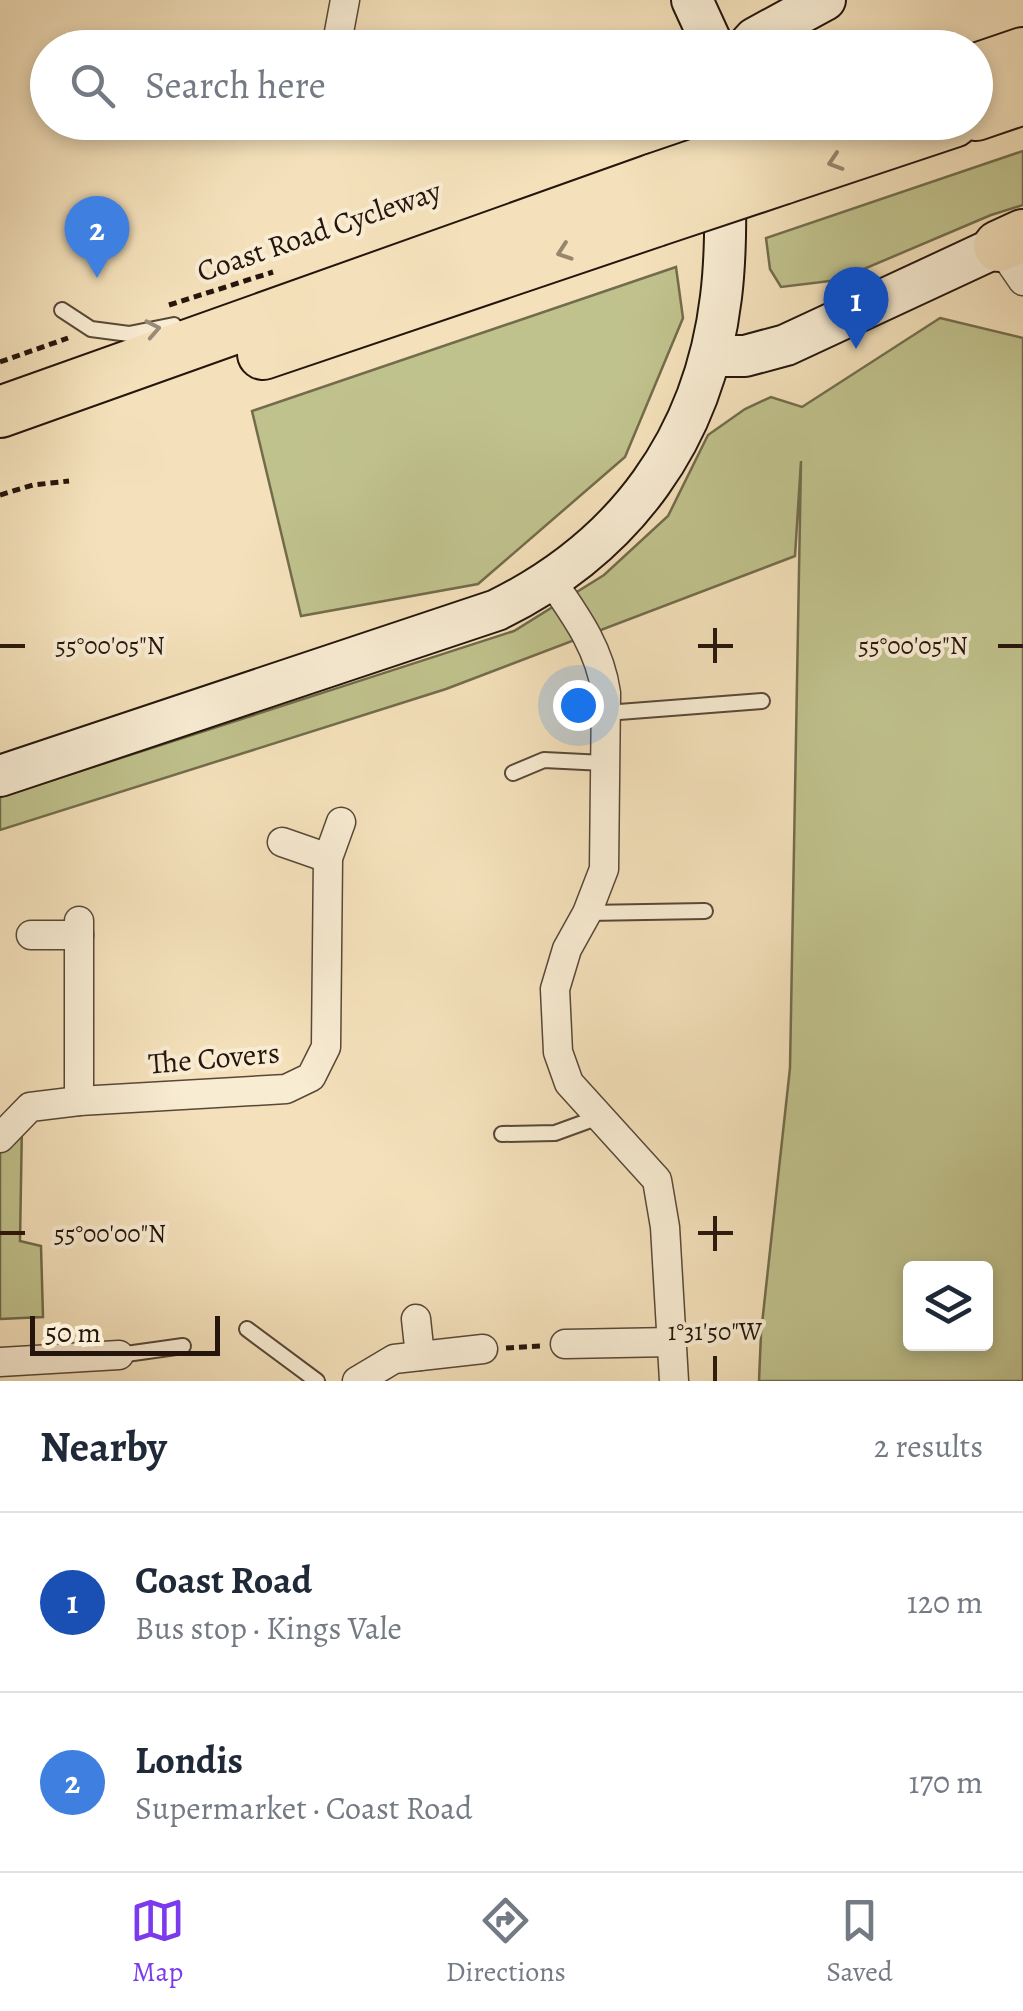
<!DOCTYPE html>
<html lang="en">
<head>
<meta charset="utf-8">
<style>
	:root { --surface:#fff; --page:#f6f6f7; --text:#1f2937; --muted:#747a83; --line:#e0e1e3; --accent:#7c3aed }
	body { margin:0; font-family:Alegreya,serif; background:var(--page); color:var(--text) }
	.controls { position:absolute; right:30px; bottom:30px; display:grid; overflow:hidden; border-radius:10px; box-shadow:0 5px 15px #0003 }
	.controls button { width:90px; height:90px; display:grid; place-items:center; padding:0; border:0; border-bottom:2px solid var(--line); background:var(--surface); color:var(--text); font:50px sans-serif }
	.scale { position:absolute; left:30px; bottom:25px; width:190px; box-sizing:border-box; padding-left:10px; border:5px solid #25150c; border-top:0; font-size:28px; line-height:35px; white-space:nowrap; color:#25150c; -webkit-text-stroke:8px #f8ecd3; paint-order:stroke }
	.you { position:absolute; left:578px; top:705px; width:35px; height:35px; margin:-25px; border:8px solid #fff; border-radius:50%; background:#1a73e8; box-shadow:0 0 0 15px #1a73e833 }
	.badge { display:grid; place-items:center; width:65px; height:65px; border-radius:50%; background:var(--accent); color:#fff; font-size:32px; font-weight:700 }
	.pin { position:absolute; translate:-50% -82px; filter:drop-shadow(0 2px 5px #0008) }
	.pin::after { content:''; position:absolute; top:52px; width:35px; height:30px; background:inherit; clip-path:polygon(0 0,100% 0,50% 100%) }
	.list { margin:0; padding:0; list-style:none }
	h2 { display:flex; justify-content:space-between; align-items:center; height:130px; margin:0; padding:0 40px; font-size:42px }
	h2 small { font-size:32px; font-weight:400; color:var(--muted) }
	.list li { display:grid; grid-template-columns:65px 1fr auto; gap:30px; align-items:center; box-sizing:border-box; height:180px; padding:0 40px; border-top:2px solid var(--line) }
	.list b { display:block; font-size:38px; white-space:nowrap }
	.list p { margin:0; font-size:32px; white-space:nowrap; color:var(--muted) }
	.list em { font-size:32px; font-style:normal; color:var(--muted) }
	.icon { flex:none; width:55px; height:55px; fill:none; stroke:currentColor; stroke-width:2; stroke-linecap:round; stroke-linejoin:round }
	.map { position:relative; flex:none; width:1023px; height:1381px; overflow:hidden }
	.search { position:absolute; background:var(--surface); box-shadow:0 5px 15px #0003; left:30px; right:30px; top:30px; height:110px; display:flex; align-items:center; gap:25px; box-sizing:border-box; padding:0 35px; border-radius:55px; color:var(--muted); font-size:38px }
	.sheet { height:490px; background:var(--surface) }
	nav { display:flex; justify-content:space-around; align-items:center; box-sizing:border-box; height:140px; border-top:2px solid var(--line); background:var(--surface); font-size:28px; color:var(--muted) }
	nav a { display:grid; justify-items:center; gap:5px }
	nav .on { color:var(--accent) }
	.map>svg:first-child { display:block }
	.green { fill:#c0c28d; stroke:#726c4c; stroke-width:2.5; fill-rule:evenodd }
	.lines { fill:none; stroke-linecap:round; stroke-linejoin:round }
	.lane-casing { stroke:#594838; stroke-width:18 }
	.street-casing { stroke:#594838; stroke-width:31 }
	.secondary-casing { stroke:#25150c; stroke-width:44 }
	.highway-casing { stroke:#25150c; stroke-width:54 }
	.path { stroke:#25150c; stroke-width:5; stroke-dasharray:8 5; stroke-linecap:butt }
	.lane { stroke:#f8ecd3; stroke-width:14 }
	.street { stroke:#f8ecd3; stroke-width:28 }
	.secondary { stroke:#f8ecd3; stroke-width:40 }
	.highway { stroke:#f4e1bb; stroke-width:50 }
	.highway-bridge-casing { stroke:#25150c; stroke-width:54; stroke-linecap:butt }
	.highway-bridge { stroke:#f4e1bb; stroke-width:50 }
	.oneway { stroke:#97856c }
	.oneway2 { stroke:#998b79 }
	.ticks { fill:none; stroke:#25150c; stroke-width:4 }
	.labels { text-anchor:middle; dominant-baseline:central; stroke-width:8; stroke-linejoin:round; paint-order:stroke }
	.street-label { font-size:30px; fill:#25150c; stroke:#f8ecd3 }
	.ticks-label { font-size:25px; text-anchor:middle; fill:#25150c; stroke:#f8ecd3; stroke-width:8; stroke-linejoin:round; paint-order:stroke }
</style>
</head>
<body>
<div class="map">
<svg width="1023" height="1381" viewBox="0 0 1023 1381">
	<rect width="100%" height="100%" fill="#f4e1bb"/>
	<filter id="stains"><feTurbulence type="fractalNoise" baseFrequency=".002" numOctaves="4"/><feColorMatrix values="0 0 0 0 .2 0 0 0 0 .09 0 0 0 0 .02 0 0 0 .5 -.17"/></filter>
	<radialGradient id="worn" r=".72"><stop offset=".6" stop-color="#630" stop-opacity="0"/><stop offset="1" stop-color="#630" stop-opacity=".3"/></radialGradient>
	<g class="green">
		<path d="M1023 151V205L991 215 838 280 781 287 770 269 766 238Z"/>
		<path d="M676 267 683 318 625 457 478 584 301 616 252 411Z"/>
		<path d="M940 318 1023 338V1381H759L761 1333 790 1068 801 461 795 556 446 689 0 830V797L514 631 604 575 668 516 708 435 745 409 771 397 802 407ZM910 1268H986V1344H910Z"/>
		<path d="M22 1123 20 1241 41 1246 43 1317 0 1319V1148Z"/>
	</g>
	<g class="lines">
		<defs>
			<g id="lane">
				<path d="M62 310 91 329 129 334 174 325"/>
				<path d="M606 713 762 701"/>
				<path d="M513 773 544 760 604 763"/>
				<path d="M587 913 705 911"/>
				<path d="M502 1134 555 1133 599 1117"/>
				<path d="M247 1329 317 1381"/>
				<path d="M119 1355 183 1346"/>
			</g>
			<g id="street">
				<path d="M336 48 345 0"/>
				<path d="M999 246 1023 281"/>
				<path d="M551 580C576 616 600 649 606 693L604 869 587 913 567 949 555 989 558 1052 569 1083 657 1180 665 1227 674 1381"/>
				<path d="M282 842 328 858"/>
				<path d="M79 921V1101"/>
				<path d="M31 935H79"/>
				<path d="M0 1138 30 1107 79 1101 286 1089 311 1077 326 1047 328 858 341 822"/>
				<path d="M416 1319 420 1356"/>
				<path d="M565 1344 672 1342"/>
				<path d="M0 1362 119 1355"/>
				<path d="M357 1381 394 1359 483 1349"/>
			</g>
			<g id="secondary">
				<path d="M692 0 714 48"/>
				<path d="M746 48 755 38 825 0"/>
				<path d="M711 356H745L786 345 999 246"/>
				<path d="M0 776 497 610C625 547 704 439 721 297 728 240 724 180 725 122"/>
			</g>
			<g id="highway">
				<path d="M976 69 1023 53"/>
				<path d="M976 115 1023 99"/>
				<path d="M783 135 820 122"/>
				<path d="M782 179 953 122"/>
				<path d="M999 246 1023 235"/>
				<path d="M263 354 656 221"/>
				<path d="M0 412 654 179"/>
			</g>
		</defs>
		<use href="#lane" class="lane-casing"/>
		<use href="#street" class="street-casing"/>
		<use href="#secondary" class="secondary-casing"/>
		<use href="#highway" class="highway-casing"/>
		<g class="path">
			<path d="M927 48 954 38"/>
			<path d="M169 305 273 272"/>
			<path d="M0 362 68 338"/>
			<path d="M0 495 33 485 69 481"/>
			<path d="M506 1348 540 1346"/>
		</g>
		<use href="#lane" class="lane"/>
		<use href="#street" class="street"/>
		<use href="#secondary" class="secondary"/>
		<use href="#highway" class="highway"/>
		<defs>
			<g id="highway-bridge">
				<path d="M654 179 783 135"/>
				<path d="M656 221 782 179"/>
			</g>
		</defs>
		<use href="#highway-bridge" class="highway-bridge-casing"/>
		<use href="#highway-bridge" class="highway-bridge"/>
	</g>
	<defs><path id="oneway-chevron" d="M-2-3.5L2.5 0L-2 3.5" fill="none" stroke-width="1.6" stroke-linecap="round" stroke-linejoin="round" transform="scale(2.5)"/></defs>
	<g class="oneway">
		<use href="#oneway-chevron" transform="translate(835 162) rotate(162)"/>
		<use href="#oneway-chevron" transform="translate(564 252) rotate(161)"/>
	</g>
	<use class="oneway2" href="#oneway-chevron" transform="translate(153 329) rotate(-11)"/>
	<path class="ticks" d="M715 628V663M0 646H25M698 646H733M998 646H1023M715 1216V1251M0 1233H25M698 1233H733M715 1356V1381"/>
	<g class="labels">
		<g class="street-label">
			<text transform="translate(319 231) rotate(-19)">Coast Road Cycleway</text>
			<text transform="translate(214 1058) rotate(-5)">The Covers</text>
		</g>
	</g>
	<g class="ticks-label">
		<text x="110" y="654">55°00'05"N</text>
		<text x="913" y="654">55°00'05"N</text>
		<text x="110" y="1242">55°00'00"N</text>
		<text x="715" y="1340">1°31'50"W</text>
	</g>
	<rect width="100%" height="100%" filter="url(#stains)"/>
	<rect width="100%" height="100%" fill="url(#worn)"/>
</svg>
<div class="controls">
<button><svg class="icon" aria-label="layers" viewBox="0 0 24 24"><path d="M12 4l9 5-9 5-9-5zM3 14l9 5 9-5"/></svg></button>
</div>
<div class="scale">50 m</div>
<div class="you"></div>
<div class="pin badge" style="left:856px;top:349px;background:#1a4fb4">1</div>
<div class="pin badge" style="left:97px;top:278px;background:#3f7fe0">2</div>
<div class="search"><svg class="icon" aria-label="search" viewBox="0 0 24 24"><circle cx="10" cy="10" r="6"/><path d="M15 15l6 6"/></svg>Search here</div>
</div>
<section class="sheet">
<h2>Nearby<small>2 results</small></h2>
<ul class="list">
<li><span class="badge" style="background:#1a4fb4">1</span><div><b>Coast Road</b><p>Bus stop · Kings Vale</p></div><em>120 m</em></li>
<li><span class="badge" style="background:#3f7fe0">2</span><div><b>Londis</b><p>Supermarket · Coast Road</p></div><em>170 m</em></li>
</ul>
</section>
<nav>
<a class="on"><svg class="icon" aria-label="map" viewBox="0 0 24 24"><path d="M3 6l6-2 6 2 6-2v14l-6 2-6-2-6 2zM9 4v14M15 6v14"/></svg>Map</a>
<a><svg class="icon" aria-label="directions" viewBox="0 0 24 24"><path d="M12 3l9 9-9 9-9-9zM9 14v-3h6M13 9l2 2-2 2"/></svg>Directions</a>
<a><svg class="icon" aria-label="saved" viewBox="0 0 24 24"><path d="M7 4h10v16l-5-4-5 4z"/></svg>Saved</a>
</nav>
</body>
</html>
